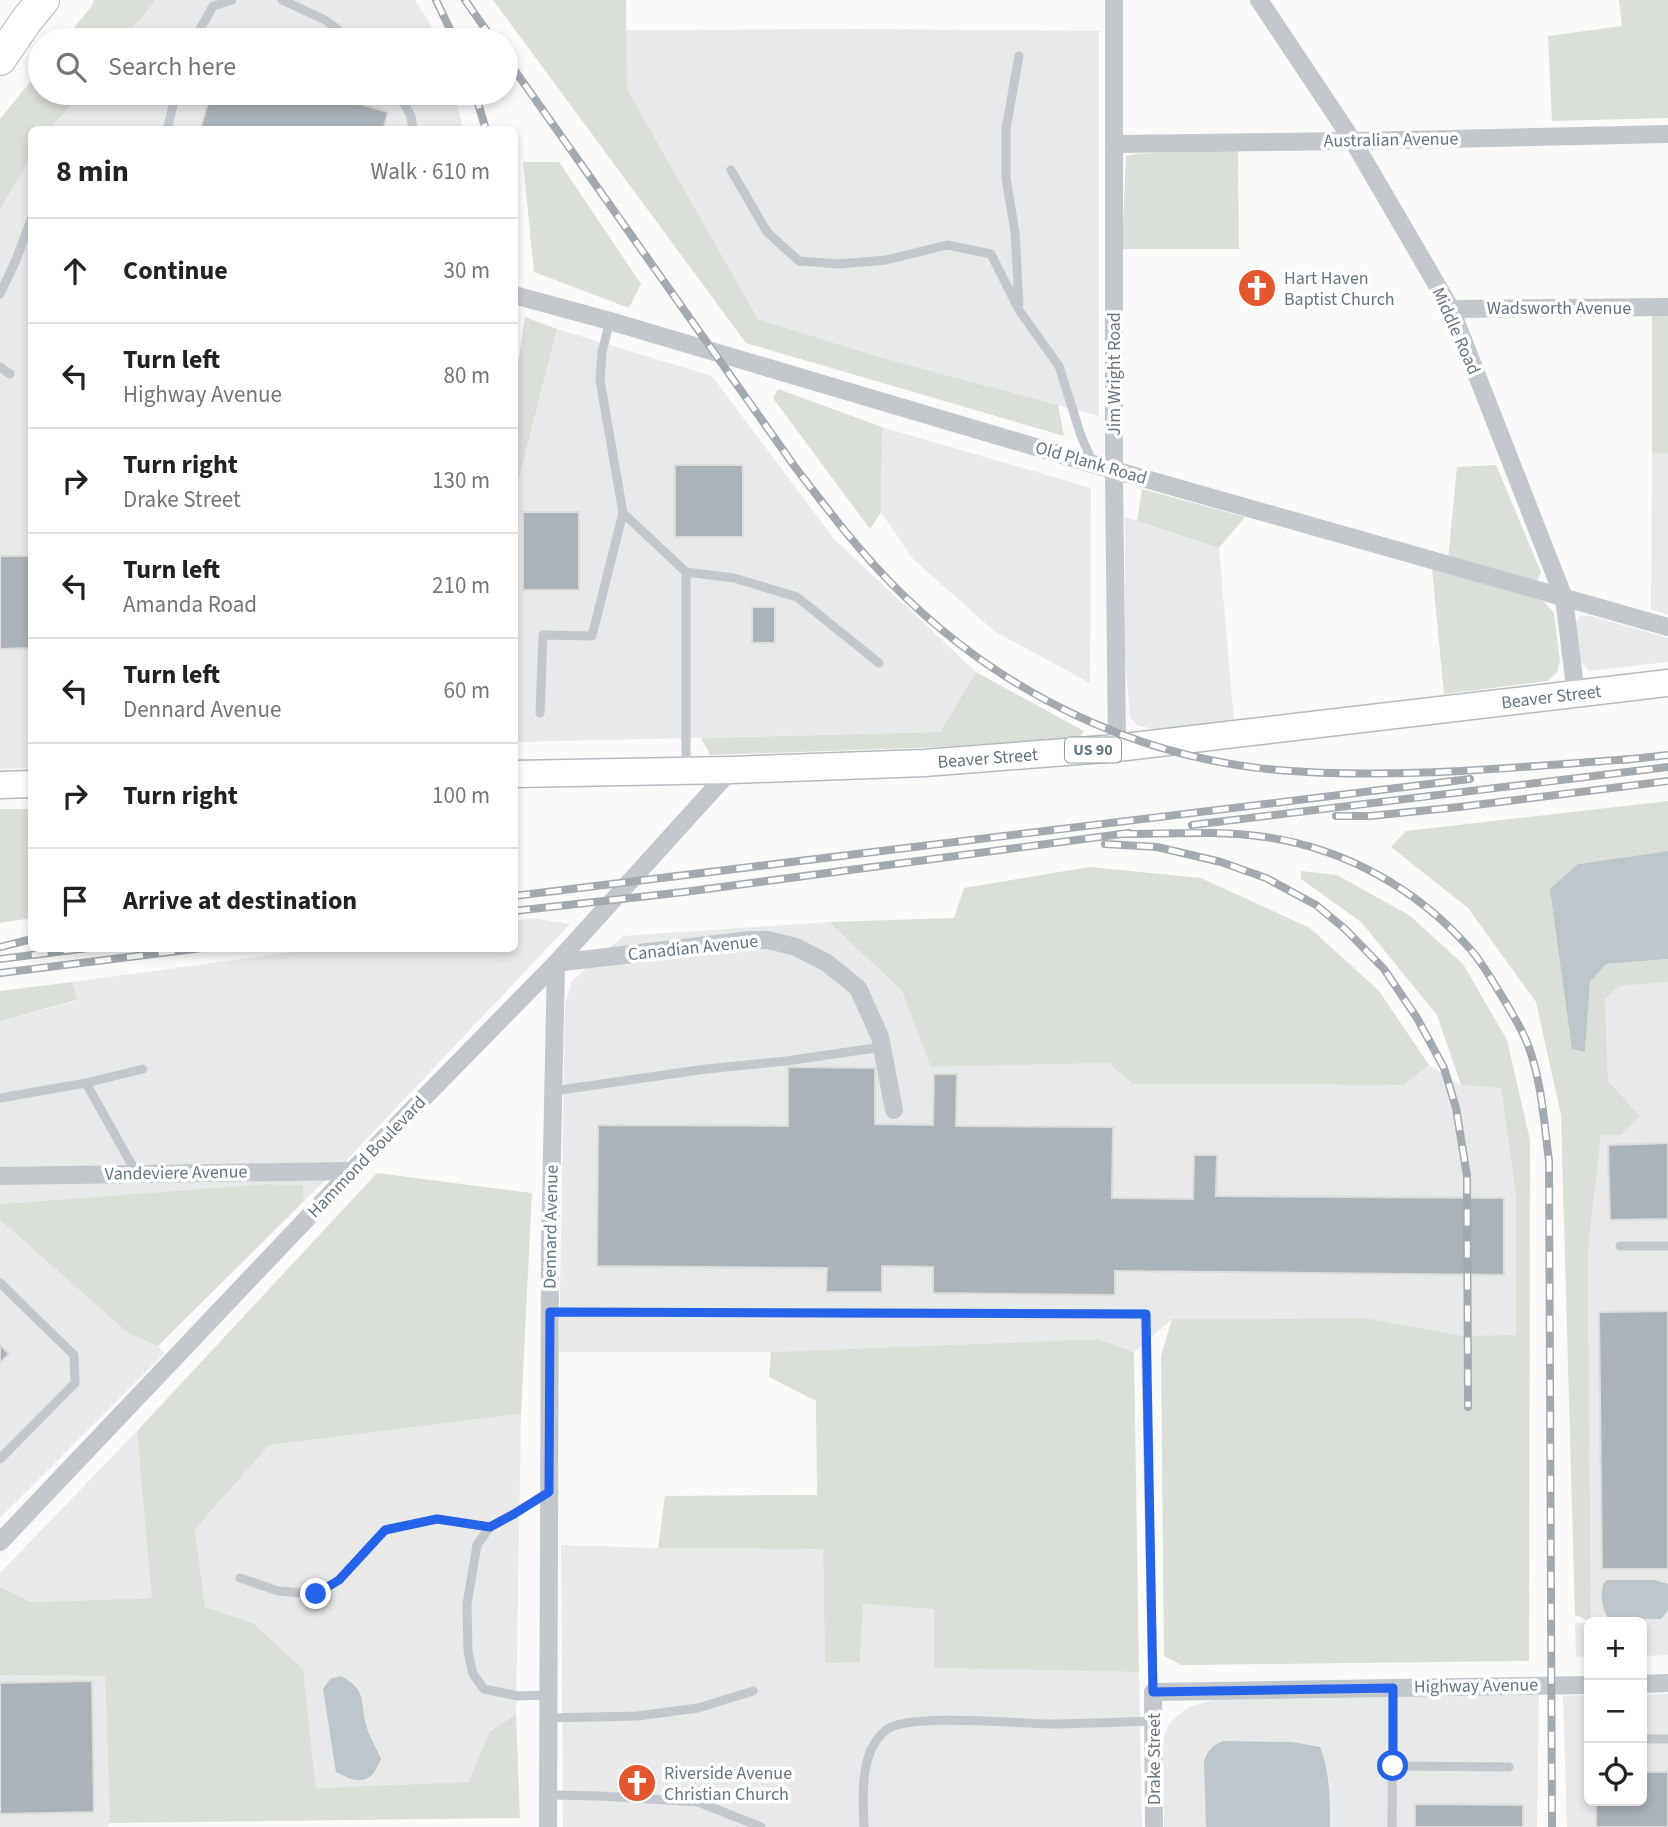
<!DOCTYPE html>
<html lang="en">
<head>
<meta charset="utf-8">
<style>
	:root { --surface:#fff; --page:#f2f2f2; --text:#222; --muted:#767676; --line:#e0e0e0 }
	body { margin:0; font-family:"Source Sans 3",sans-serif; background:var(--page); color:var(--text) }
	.controls { position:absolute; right:21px; bottom:21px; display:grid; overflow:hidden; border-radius:10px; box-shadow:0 4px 10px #0003 }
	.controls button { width:63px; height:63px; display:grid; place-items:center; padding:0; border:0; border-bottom:2px solid var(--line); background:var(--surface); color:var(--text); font:35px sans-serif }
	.stop { position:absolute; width:21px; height:21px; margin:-16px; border:5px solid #2563eb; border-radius:50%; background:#fff }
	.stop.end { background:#2563eb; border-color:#fff; box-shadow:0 2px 7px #0008 }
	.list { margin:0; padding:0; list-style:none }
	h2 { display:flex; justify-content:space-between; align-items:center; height:91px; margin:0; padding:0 28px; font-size:30px }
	h2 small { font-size:23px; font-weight:400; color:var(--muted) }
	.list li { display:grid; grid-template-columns:46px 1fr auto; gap:21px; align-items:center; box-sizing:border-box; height:105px; padding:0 28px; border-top:2px solid var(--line) }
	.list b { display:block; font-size:26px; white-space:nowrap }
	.list p { margin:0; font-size:23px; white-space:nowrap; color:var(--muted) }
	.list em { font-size:23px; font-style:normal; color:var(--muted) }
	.icon { flex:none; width:38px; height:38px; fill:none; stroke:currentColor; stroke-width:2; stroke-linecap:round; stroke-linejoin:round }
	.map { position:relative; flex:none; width:1668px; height:1827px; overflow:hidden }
	.search { position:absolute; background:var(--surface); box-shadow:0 4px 10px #0003; left:28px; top:28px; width:490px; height:77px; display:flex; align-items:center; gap:18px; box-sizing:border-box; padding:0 24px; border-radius:38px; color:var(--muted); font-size:26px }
	.panel { position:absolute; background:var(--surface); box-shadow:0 4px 10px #0003; left:28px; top:126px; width:490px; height:826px; border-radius:10px }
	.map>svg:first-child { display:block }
	.built { fill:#e8e9e9 }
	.green { fill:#dadfd7 }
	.water { fill:#bbc7cb }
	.building { fill:#aab3b9; stroke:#dcdcda; stroke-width:2 }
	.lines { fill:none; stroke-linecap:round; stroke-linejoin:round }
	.primary-casing { stroke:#b5babe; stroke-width:29 }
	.highway-casing { stroke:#b4b9bd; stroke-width:34 }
	.lane { stroke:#c3c8cc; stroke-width:9 }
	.street { stroke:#c3c8cc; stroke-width:18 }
	.primary { stroke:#fff; stroke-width:26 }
	.highway { stroke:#fff; stroke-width:32 }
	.rail-casing { stroke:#a2aab0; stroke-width:8 }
	.rail { stroke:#fff; stroke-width:5; stroke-dasharray:16; stroke-linecap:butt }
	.route { stroke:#2563eb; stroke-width:9 }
	.labels { text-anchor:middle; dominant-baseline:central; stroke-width:7; stroke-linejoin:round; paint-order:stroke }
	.shield { fill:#fff; stroke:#939fa8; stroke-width:2 }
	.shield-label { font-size:16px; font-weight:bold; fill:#657683 }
	.street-label { font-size:18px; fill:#657683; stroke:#fff }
	.poi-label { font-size:18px; fill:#657683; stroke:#fff; text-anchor:start }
</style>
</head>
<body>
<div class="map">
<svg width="1668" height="1827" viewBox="0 0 1668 1827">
	<rect width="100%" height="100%" fill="#fafaf8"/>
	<g class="built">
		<path d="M156 0H415L440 40H123Z"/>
		<path d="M858 29 1099 31V416L882 358 758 319 627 89 626 30Z"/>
		<path d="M81 93H454L463 129 51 130Z"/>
		<path d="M27 165 31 166V768L0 769V209Z"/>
		<path d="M557 329 712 376 834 539 976 672 940 732 515 742V494Z"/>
		<path d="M882 427 1091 488 1090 683 994 631 913 559 881 512Z"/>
		<path d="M1652 453H1668V615L1651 609Z"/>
		<path d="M1125 517 1219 548 1234 721 1156 730 1137 725 1130 717 1125 659Z"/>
		<path d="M1580 616H1591L1668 638V662L1589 671 1578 657 1572 628Z"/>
		<path d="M532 918 570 924 343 1164 304 1201 303 1185 266 1184 0 1204V1021L77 1001 72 982 314 949 514 948 515 921Z"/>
		<path d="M829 922 902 991 932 1067 1108 1063 1134 1084 1404 1085 1429 1065 1461 1085 1501 1088 1516 1197V1336H1463L1366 1318 1172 1319 1134 1352 1099 1339 772 1352H559L565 1006 572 981 623 936Z"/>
		<path d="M1668 982V1655L1642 1656V1622H1589V1656L1576 1657 1575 1623 1591 1622 1588 1251 1601 1135H1621L1640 1116 1608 1081 1605 999 1620 986Z"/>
		<path d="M0 1220 128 1333 158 1346 165 1353 0 1518Z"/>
		<path d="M521 1414 516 1714 489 1732 470 1782 316 1788 303 1669 253 1623 205 1607 195 1529 269 1444Z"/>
		<path d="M137 1431 153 1598 31 1602 0 1587V1573Z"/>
		<path d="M561 1545 658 1548 823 1549 825 1662H860L862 1604 934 1608 935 1668 1139 1672 1142 1827H563Z"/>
		<path d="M0 1675 105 1676 110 1823 108 1827H0Z"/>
		<path d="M1668 1694V1827H1567L1563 1696 1589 1695V1801H1642V1695Z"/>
		<path d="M1539 1695 1537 1827H1164L1163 1739 1170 1722 1189 1707 1214 1700Z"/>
	</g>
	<g class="green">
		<path d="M94 0H156L123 40H64L91 7Z"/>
		<path d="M493 0H626L627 89 758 319 882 358 1058 405 1064 436 746 343Z"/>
		<path d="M1619 0H1668V118L1552 121 1548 36 1622 26Z"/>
		<path d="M40 70V93H81L51 129 32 130 31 158 0 209V119Z"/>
		<path d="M1238 149 1239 249H1122L1126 156 1135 154Z"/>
		<path d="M523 162H559L641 284 629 308 534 272Z"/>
		<rect x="1652" y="316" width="16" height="137"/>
		<path d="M525 317 557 329 515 494V384Z"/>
		<path d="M778 389 882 427 881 512 870 529 773 398Z"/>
		<path d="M1496 465 1541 572 1536 584 1448 560 1457 467Z"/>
		<path d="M1142 489 1245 517 1219 548 1137 521Z"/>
		<path d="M1432 569 1543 601 1554 613 1560 662 1557 672 1548 681 1444 694Z"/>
		<path d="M976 672 1084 731 1079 738 942 747 710 755 701 738 940 732Z"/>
		<path d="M1668 801V851L1578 864 1573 1049 1585 1052 1590 982 1606 964 1668 959V982L1620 986 1605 999 1608 1081 1640 1116 1621 1135H1601L1588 1251 1591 1622 1575 1615 1561 1115 1536 1002 1468 908 1391 847 1406 831Z"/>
		<path d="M0 809H32L31 918 0 923Z"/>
		<path d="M1090 867 1201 878 1310 928 1379 991 1429 1065 1404 1085 1133 1084 1108 1063 931 1067 902 991 829 922 954 918 964 888Z"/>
		<path d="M1301 871 1337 875 1409 915 1463 964 1507 1040 1530 1140 1529 1661 1181 1665 1164 1656 1161 1356 1172 1319 1366 1318 1463 1336 1516 1335V1197L1501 1088 1461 1085 1437 1015 1361 922 1301 879Z"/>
		<path d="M72 982 77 1000 0 1021V991Z"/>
		<path d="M377 1173 532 1193 521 1414 269 1445 195 1529 205 1607 253 1623 303 1669 316 1788 469 1782 489 1732 516 1714 520 1818 110 1823 105 1676 0 1675V1587L31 1602 152 1598 137 1431Z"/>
		<path d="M266 1184 303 1185 304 1201 158 1346 128 1333 0 1220V1204Z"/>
		<path d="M1099 1339 1134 1352 1139 1672 934 1668V1609L863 1604 860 1662 825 1663 823 1549 658 1548 665 1496 817 1495 816 1401 769 1377 771 1352Z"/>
	</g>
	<g class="water">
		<path d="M1668 851V959L1606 964 1590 982 1585 1052 1572 1049 1550 889 1578 864Z"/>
		<path d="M1607 1580H1655L1668 1584V1610L1661 1619 1608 1618C1601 1606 1601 1597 1603 1584Z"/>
		<path d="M341 1676C369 1691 359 1703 367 1728 370 1738 377 1749 381 1759 371 1785 359 1784 336 1772L323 1689 330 1679Z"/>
		<path d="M1224 1741 1292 1742 1320 1747C1330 1773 1330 1799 1330 1827H1206L1204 1761C1208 1750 1212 1745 1224 1741Z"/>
	</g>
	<g class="building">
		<path d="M211 93H322L388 112 383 130H200Z"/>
		<rect x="675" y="465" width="68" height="72"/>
		<rect x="523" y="512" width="56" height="78"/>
		<path d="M0 556H32V648L0 649Z"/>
		<rect x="752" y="607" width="23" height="36"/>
		<path d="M788 1067 875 1068V1124L933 1125 934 1074H957L956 1126 1113 1127 1112 1198 1193 1199 1194 1155H1217L1216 1196 1504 1198V1275L1115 1271V1295L933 1293V1267L882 1266V1292H826L827 1268 597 1266 598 1125 788 1126Z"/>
		<path d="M1668 1143V1219L1610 1220 1608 1145Z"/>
		<path d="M1668 1311V1569H1602L1599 1312Z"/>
		<path d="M0 1345 9 1354 0 1363Z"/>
		<path d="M92 1681 94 1812 0 1814V1683Z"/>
		<path d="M1642 1772H1668V1827H1596V1801H1642Z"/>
		<path d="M1415 1804 1523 1805V1827H1415Z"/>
	</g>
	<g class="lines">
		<defs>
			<g id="primary">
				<path id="s1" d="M514 774 731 770 924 763 1117 748 1668 683"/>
				<path d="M0 785 32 784"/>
			</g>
			<path id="highway" d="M0 59 26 21 43 0"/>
		</defs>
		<use href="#primary" class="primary-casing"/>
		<use href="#highway" class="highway-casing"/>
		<g class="lane">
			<path d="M282 0 325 20 352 40"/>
			<path d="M194 40 213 6 232 0"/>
			<path d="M398 93 411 116 413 130"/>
			<path d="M167 130 176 93"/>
			<path d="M731 170 767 232 799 261 840 264 886 260 947 245 991 254 1019 310 1059 366 1081 436 1093 463"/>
			<path d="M0 294 16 260 32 217"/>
			<path d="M1019 304 1015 232 1006 178V129L1019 56"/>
			<path d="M610 321 602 352 600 380 623 513 686 572V769"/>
			<path d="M0 367 10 374"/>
			<path d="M686 572 734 578 797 597 879 663"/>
			<path d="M540 713 543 635 592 636 623 513"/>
			<path d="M86 1083 143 1069"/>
			<path d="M553 1091 706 1069 786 1061 882 1047"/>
			<path d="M0 1098 86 1083 137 1174"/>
			<path d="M1620 1246H1668"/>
			<path d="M0 1283 74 1355 75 1383 0 1459"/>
			<path d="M550 1312 1145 1314 1153 1692"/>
			<path d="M240 1578 278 1591 316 1594 339 1580 385 1530 437 1519 490 1527"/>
			<path d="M548 1695 518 1696 484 1689 473 1674 468 1652 467 1604 477 1545 490 1527 514 1514 549 1492"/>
			<path d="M548 1718 637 1716 698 1708 753 1691"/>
			<path d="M1642 1739H1668"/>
			<path d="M1393 1766 1509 1767"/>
			<path d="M548 1795 601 1796 698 1802 761 1827"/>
			<path d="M864 1827C863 1796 859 1752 886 1730 906 1713 1015 1723 1046 1724 1082 1724 1118 1722 1154 1721"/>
			<path d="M1392 1827 1393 1688"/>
		</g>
		<g class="street">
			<path d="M1114 0V470L1117 748"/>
			<path d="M1259 0 1353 141 1451 309 1564 598 1576 695"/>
			<path d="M1114 144 1353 141 1668 134"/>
			<path d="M514 295 610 321 1093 464 1668 627"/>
			<path d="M1451 309 1668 307"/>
			<path d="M0 1176 352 1171"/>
			<path d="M0 1542 352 1171 556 963 731 770"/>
			<path d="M1642 1684 1668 1683"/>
			<path d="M548 1827 550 1247 556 963 750 940H768L796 947 827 963 858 988 880 1037 894 1110"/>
			<path d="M1154 1827 1153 1692 1589 1685"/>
		</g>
		<use href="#primary" class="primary"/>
		<use href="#highway" class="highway"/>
		<defs>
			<g id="rail">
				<path d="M436 0 455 40"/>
				<path d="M465 0 493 40"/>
				<path d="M506 58 795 467C828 510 861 554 901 593 1003 693 1134 757 1277 770 1395 780 1515 767 1632 759"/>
				<path d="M475 93 486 130"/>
				<path d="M1623 760 1668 755"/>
				<path d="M1336 816H1370L1459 807 1668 781"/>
				<path d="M1192 825 1668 767"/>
				<path d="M1121 834C1168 834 1217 830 1265 837 1344 848 1418 889 1471 950 1483 964 1493 982 1503 998 1512 1013 1522 1029 1528 1045 1542 1082 1544 1123 1549 1161L1552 1827"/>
				<path d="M1105 844 1157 847 1221 862 1266 878 1316 905 1345 929 1384 969 1417 1018 1444 1068 1456 1108 1467 1176 1468 1407"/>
				<path d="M514 896 1470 779"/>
				<path d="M514 911 684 892 1129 833"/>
				<path d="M0 947 32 939"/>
				<path d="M0 959 88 948"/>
				<path d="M0 973 202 948"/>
			</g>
		</defs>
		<use href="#rail" class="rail-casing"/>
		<use href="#rail" class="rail"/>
	</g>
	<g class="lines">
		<path class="route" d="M316 1594 339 1580 385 1530 437 1519 490 1527 514 1514 549 1492 550 1312 1146 1314 1153 1692 1393 1688V1766"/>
	</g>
	<defs>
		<symbol id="church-disc" viewBox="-11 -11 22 22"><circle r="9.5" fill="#e4572e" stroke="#fff"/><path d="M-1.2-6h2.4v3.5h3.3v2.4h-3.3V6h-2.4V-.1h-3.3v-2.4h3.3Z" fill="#fff"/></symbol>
	</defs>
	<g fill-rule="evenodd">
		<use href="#church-disc" x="1235" y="266" width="44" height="44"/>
		<use href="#church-disc" x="615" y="1761" width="44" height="44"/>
	</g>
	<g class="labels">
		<rect class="shield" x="1065" y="737.5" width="56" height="25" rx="5"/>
		<g class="shield-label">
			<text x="1093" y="750">US 90</text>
		</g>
		<g class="street-label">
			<text transform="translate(1391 140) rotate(-1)">Australian Avenue</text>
			<text x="1559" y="308">Wadsworth Avenue</text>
			<text transform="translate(1456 331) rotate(66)">Middle Road</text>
			<text transform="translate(1114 374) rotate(-90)">Jim Wright Road</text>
			<text transform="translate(1091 463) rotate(16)">Old Plank Road</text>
			<text stroke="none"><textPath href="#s1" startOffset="1041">Beaver Street</textPath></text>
			<text stroke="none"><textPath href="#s1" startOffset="474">Beaver Street</textPath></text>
			<text transform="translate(693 948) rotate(-6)">Canadian Avenue</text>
			<text transform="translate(367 1157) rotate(-46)">Hammond Boulevard</text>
			<text transform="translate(176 1173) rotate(-1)">Vandeviere Avenue</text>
			<text transform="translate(551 1227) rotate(-89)">Dennard Avenue</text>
			<text transform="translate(1476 1686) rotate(-1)">Highway Avenue</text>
			<text transform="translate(1154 1759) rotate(-90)">Drake Street</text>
		</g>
		<g class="poi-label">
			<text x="1284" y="278">Hart Haven<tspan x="1284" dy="21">Baptist Church</tspan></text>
			<text x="664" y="1773">Riverside Avenue<tspan x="664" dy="21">Christian Church</tspan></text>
		</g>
	</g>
</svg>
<div class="controls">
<button>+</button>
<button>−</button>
<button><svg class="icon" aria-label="locate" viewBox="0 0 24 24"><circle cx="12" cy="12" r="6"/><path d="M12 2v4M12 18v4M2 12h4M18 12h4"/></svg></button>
</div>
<div class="stop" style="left:1393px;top:1766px"></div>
<div class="stop end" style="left:316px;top:1594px"></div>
<div class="search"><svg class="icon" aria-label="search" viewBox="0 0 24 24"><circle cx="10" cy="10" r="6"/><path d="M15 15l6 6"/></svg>Search here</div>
<section class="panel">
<h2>8 min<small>Walk · 610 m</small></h2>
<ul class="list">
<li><svg class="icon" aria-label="ahead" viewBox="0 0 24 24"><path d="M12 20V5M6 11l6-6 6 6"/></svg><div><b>Continue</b></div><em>30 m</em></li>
<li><svg class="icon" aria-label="left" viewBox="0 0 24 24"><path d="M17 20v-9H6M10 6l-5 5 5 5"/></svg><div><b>Turn left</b><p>Highway Avenue</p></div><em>80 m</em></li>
<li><svg class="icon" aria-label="right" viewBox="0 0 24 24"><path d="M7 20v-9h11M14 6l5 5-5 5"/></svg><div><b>Turn right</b><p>Drake Street</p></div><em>130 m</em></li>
<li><svg class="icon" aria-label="left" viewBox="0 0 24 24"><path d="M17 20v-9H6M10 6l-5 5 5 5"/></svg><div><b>Turn left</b><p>Amanda Road</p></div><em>210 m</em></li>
<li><svg class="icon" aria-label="left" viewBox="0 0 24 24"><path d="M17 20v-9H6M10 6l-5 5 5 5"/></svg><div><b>Turn left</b><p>Dennard Avenue</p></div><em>60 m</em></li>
<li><svg class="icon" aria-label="right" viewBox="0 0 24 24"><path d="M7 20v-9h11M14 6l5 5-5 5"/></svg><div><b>Turn right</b></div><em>100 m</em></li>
<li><svg class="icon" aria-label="arrive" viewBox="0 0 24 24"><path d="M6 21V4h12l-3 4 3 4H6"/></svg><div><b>Arrive at destination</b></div></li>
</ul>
</section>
</div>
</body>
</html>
